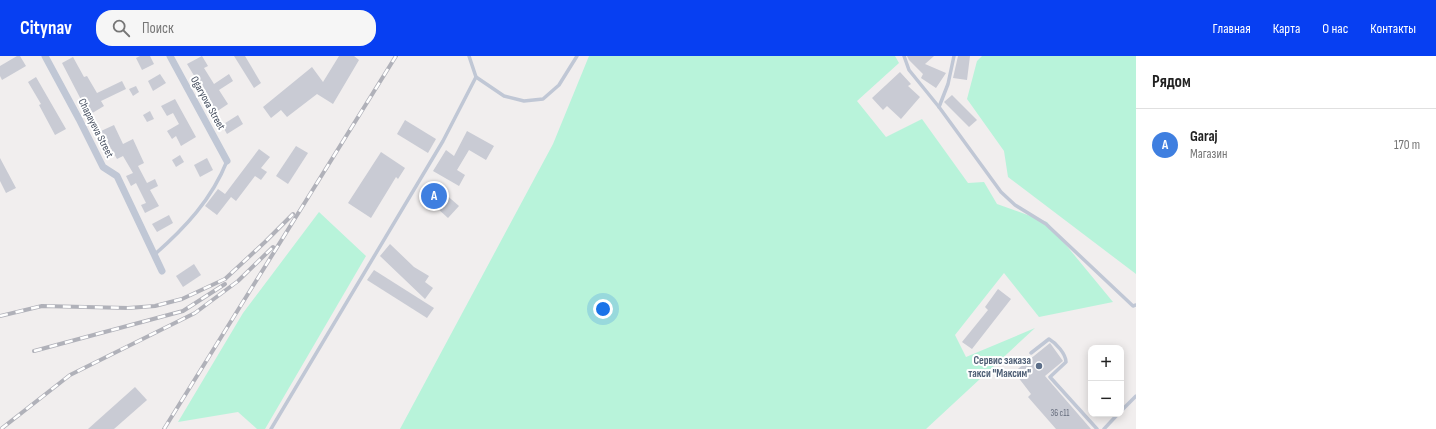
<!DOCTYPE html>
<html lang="ru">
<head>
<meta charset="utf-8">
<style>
	:root { --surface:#fff; --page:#f6f6f6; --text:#222; --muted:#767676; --line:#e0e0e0; --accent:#073ff2 }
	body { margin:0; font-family:"Sofia Sans Condensed",sans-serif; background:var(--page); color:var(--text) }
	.controls { position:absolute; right:12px; bottom:12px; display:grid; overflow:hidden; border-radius:8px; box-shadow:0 2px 10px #0003 }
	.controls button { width:36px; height:36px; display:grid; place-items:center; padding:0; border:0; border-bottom:1px solid var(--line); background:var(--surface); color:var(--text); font:20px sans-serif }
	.you { position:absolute; left:603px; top:253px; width:14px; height:14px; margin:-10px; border:3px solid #fff; border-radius:50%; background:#1a73e8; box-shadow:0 0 0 6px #1a73e833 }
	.badge { display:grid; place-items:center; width:26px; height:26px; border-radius:50%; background:var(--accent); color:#fff; font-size:13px; font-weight:700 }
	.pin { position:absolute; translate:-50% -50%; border:2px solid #fff; box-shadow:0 1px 4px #0006 }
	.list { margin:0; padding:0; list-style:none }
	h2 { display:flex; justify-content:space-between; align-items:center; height:52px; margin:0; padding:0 16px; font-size:17px }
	h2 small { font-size:13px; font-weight:400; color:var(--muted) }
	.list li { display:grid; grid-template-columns:26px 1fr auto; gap:12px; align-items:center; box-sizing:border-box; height:72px; padding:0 16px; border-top:1px solid var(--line) }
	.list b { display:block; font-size:15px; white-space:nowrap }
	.list p { margin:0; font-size:13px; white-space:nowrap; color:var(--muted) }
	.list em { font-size:13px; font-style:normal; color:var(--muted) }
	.icon { flex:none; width:22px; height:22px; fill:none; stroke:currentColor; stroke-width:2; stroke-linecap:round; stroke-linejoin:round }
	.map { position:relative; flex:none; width:1136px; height:373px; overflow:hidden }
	header { display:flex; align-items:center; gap:24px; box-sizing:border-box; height:56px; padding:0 20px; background:var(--accent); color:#fff }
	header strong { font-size:19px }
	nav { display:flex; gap:22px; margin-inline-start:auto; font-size:14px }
	.search { width:280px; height:36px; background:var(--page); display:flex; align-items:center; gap:10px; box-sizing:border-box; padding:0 14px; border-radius:16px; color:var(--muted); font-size:15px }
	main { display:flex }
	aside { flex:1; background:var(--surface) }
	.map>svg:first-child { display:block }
	.green { fill:#b8f3da }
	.building { fill:#c9cbd4 }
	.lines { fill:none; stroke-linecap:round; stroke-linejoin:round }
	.service { stroke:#c0c7d5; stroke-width:3.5 }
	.minor { stroke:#c0c7d5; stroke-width:7 }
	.rail-casing { stroke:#b0b1b9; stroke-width:4 }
	.rail { stroke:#fff; stroke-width:2.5; stroke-dasharray:8; stroke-linecap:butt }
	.service-dot { fill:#5c6f8a; stroke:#fff; stroke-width:1.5 }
	.labels { text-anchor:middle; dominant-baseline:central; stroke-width:4; stroke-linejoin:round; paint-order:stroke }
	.number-label { font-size:9px; fill:#656c7c }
	.street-label { font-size:11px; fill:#444d5e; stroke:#fff }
	.service-label { font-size:11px; font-weight:bold; fill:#4e5e75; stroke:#fff; text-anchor:end }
</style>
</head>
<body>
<header>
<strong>Citynav</strong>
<div class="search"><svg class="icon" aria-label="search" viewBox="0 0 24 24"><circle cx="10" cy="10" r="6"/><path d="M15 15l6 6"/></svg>Поиск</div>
<nav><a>Главная</a><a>Карта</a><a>О нас</a><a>Контакты</a></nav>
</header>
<main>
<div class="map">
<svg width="1136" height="373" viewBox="0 0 1136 373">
	<rect width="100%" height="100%" fill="#f1eeee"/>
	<g class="green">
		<path d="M589 0H895L899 7 857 45 886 81 922 63 968 127 984 126 997 148 1047 166 1113 246 1039 261 1004 217 955 279 966 301 1035 272 926 373H400L553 88Z"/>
		<path d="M982 0H1136V218L1008 121 1004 95 967 43 977 5Z"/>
		<path d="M319 156 366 200 265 373H257L238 356 178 366 243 257Z"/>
	</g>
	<g class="building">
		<path d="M17 0H20L26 10 2 24 0 20V10Z"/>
		<path d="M140 0H150L154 8 142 14 136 2Z"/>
		<path d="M202 0 208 10 204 12 214 28 229 18 233 25 219 34 228 48 216 56 187 8Z"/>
		<path d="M234 0H245L261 27 254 32Z"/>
		<path d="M339 0H354L359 4 333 48 317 38 287 61 281 54 271 62 263 51 312 11 323 26Z"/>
		<path d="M907 0H934L925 8 946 17 936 32 921 22 923 18 909 4Z"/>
		<path d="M958 0H970L967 24 953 22Z"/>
		<path d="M73 1 84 21 87 20 97 37 122 25 126 33 101 45 104 50 89 59 62 7Z"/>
		<path d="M900 16 911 28 908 30 920 41 901 63 887 50 883 54 872 42Z"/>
		<path d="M160 18 166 27 153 35 148 25Z"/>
		<path d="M36 21 66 73 55 79 39 49 41 48 28 26Z"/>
		<path d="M136 30 139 36 133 40 129 33Z"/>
		<path d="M952 39 977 64 969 71 944 46Z"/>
		<path d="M175 43 196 81 181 90 176 80 172 83 167 75 179 68 173 57 167 60 161 50Z"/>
		<path d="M150 55 154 63 147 66 143 59Z"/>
		<path d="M238 59 243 68 227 78 222 69Z"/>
		<path d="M405 64 436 83 428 97 397 78Z"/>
		<path d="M114 69 123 88 133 83 144 107 138 110 147 127 155 123 158 130 150 134 159 150 145 157 141 149 146 147 136 127 131 130 126 120 133 117 123 100 117 103 101 75Z"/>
		<path d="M467 75 494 90 486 104 469 94 457 114 465 119 459 130 433 115 446 94 454 100Z"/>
		<path d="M296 90 308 97 288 128 276 120Z"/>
		<path d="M259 93 270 101 261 112 267 116 261 124 255 120 236 145 231 141 217 159 205 150 218 133 225 138Z"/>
		<path d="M381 96 405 112 398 123 396 121 371 162 348 147Z"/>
		<path d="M180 99 184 106 176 111 172 104Z"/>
		<path d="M0 102 16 132 6 137 0 125Z"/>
		<path d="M207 102 213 114 200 121 194 109Z"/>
		<path d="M436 130 459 150 448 162 426 142Z"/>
		<path d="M169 159 173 167 157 176 152 168Z"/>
		<path d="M390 188 414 211 429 220 425 226 433 232 425 243 380 200Z"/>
		<path d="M194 208 201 219 183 231 176 220Z"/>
		<path d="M374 214 434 252 427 262 367 224Z"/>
		<path d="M998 233 1011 243 972 293 962 286 988 254 985 251Z"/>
		<path d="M1050 287 1063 305 1045 320 1091 373H1056L1028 341 1031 338 1014 316Z"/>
		<path d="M135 331 147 344 114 373H88Z"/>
	</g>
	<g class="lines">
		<g class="service">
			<path d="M904 0 909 14 939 51 1001 136 1015 149 1046 168 1133 250 1136 249"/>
			<path d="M476 21 504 40 524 45 543 43 559 29 577 0"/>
			<path d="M939 51 948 28 954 0"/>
			<path d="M154 199C185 172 212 143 227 105"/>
			<path d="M1031 297 1049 283C1056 287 1066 298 1066 306L1050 321 1097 373"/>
			<path d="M1121 355 1136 340"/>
			<path d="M271 373 443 85 476 21 469 0"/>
			<path d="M1104 373 1118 358"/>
		</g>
		<g class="minor">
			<path d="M45 0 79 63 103 111 117 120 162 215"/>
			<path d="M170 0 227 105"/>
		</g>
		<defs>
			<g id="rail">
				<path d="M0 260 42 250 128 252 155 250 182 243 225 223 265 186 293 158"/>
				<path d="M34 295 183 255 225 228"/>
				<path d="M1 373 70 319 195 257 238 225 273 191"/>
				<path d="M164 373 396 0"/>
			</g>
		</defs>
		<use href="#rail" class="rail-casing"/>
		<use href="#rail" class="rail"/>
	</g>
	<circle class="service-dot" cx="1039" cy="310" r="4"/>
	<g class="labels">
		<g class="number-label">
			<text x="1060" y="357">36 с11</text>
		</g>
		<g class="street-label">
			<text transform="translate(208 47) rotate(61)">Ogaryova Street</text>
			<text transform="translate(96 72) rotate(63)">Chapayeva Street</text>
		</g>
		<g class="service-label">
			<text x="1031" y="304">Сервис заказа<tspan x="1031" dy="13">такси "Максим"</tspan></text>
		</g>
	</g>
</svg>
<div class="controls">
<button>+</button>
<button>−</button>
</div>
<div class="you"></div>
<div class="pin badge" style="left:434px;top:140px;background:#3f7fe0">A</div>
</div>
<aside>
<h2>Рядом<small></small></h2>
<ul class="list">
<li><span class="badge" style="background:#3f7fe0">A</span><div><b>Garaj</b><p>Магазин</p></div><em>170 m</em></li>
</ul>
</aside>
</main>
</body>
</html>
